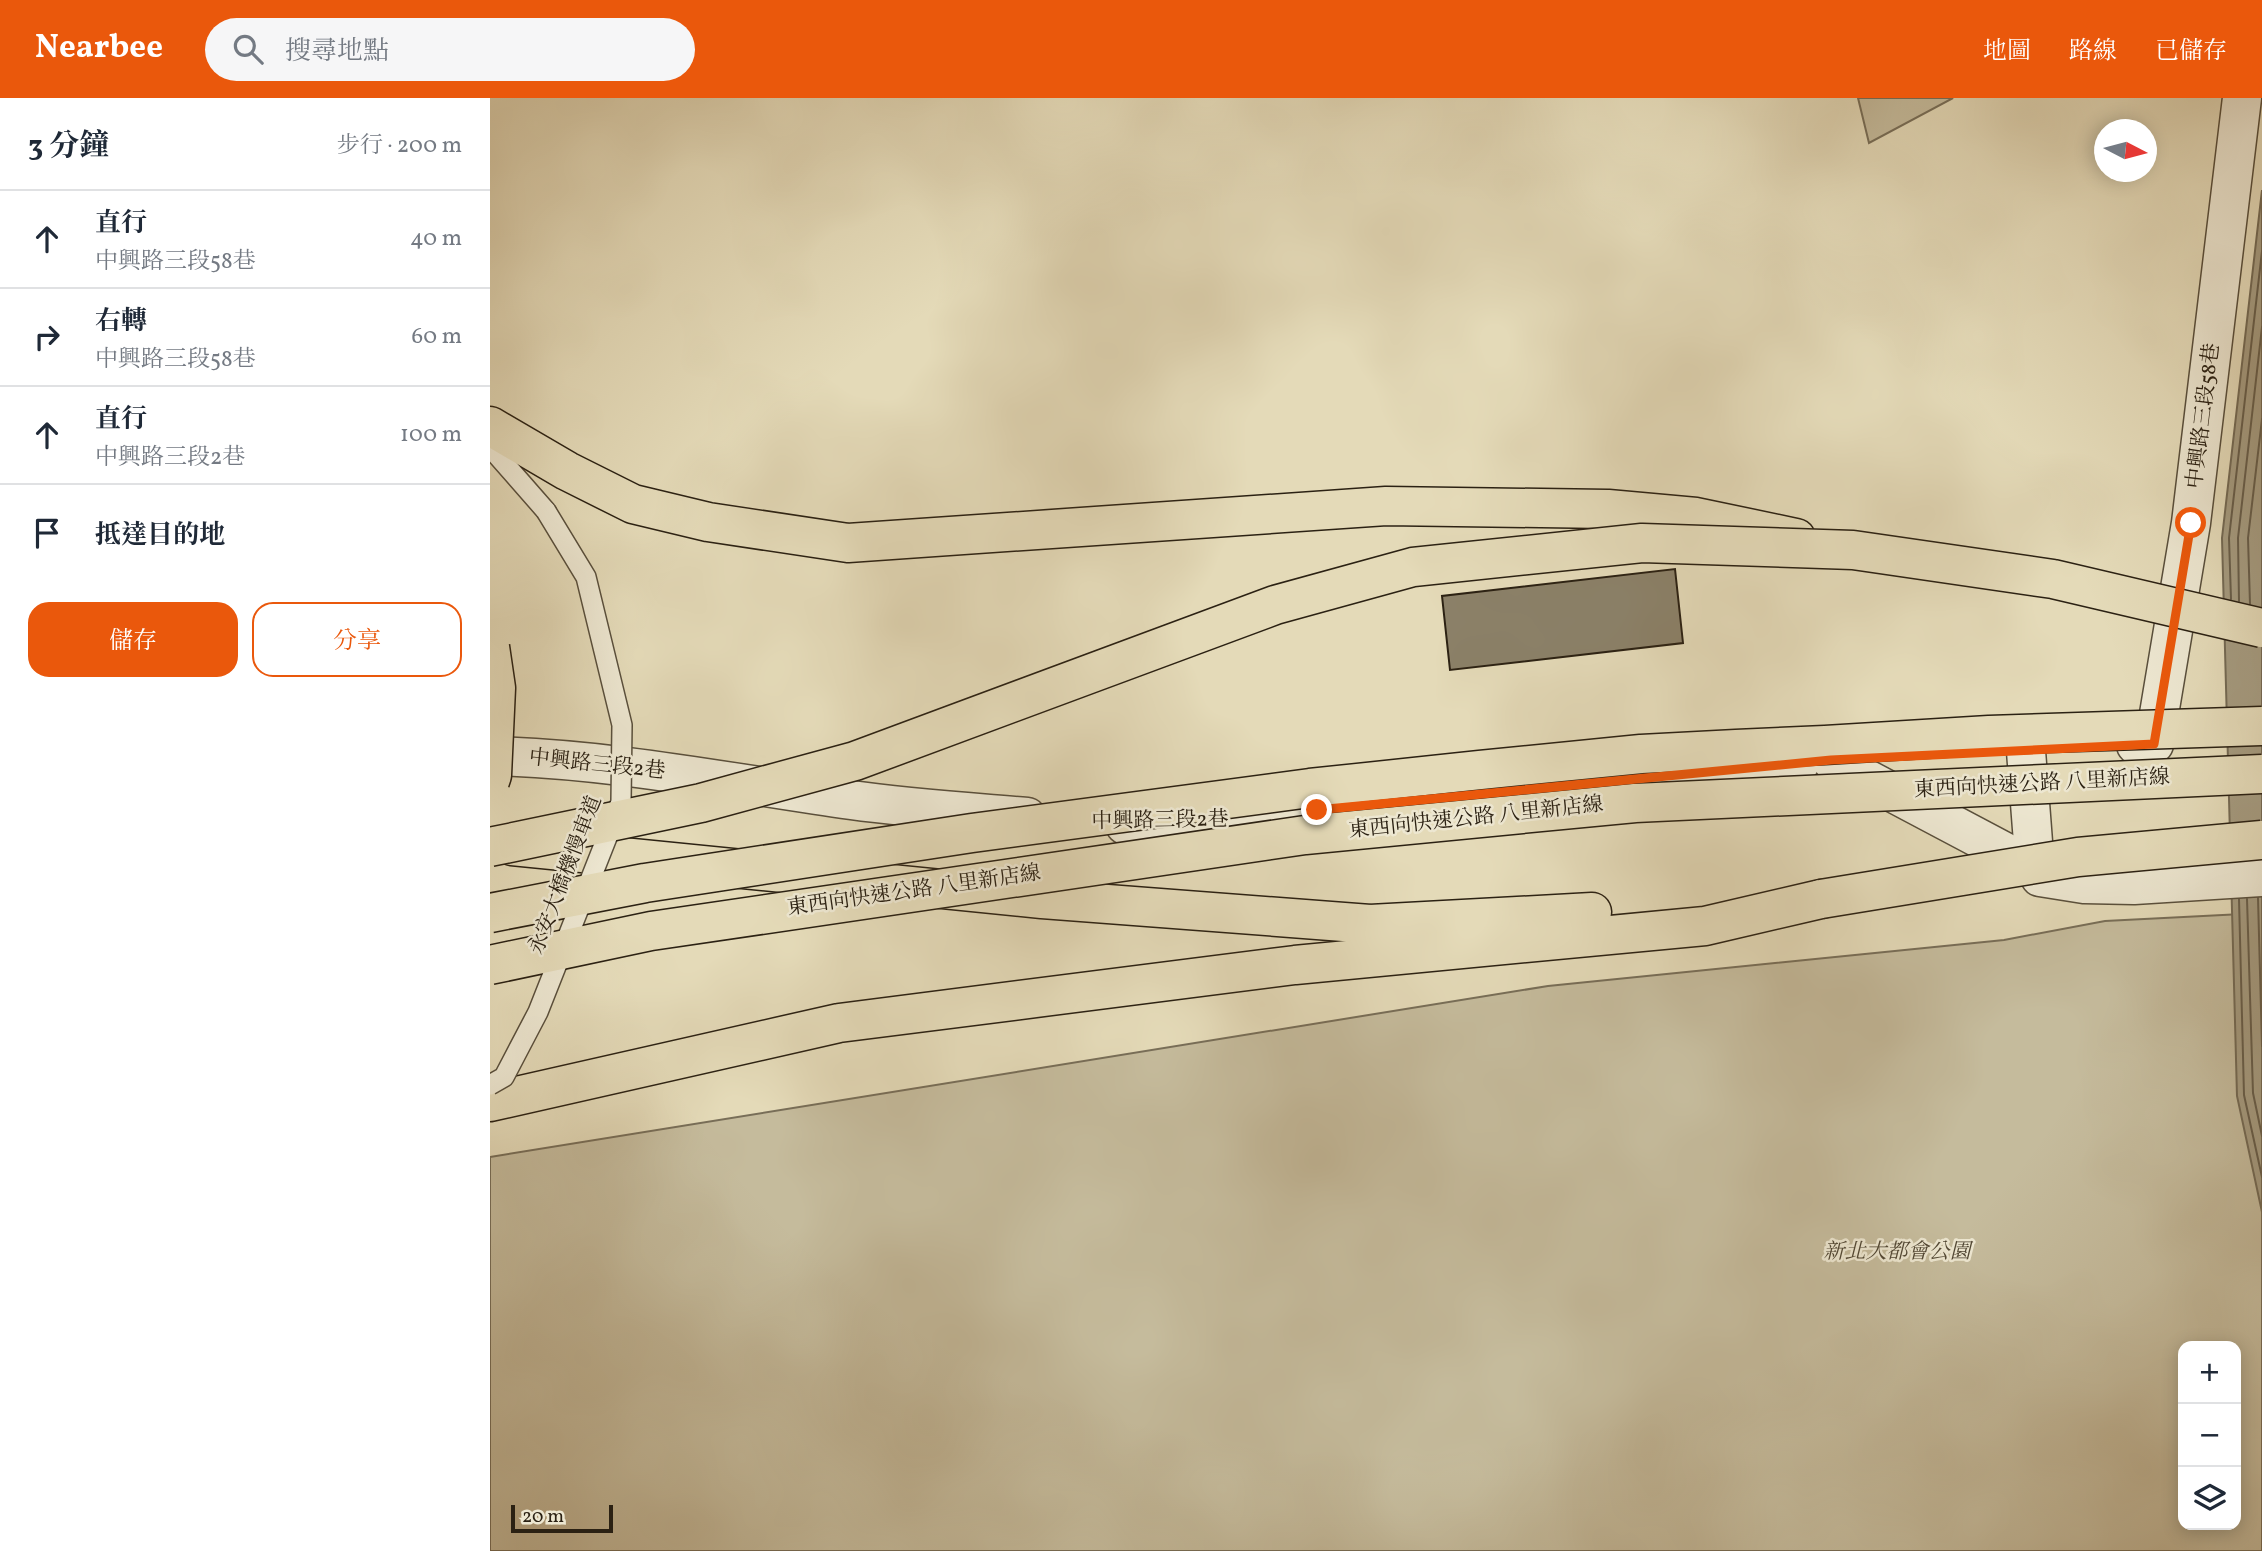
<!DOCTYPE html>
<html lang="zh-TW">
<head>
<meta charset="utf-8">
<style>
	:root { --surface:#fff; --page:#f6f6f7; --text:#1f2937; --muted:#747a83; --line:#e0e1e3; --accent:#ea580c }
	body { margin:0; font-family:Vollkorn,"Noto Serif TC",serif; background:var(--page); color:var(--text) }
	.controls { position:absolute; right:21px; bottom:21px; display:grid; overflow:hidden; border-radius:14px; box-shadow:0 4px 18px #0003 }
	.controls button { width:63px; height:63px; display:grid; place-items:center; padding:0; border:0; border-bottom:2px solid var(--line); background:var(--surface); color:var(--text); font:35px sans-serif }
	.compass { position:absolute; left:1604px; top:21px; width:63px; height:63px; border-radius:50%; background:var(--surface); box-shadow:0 4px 18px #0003; rotate:96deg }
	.scale { position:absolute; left:21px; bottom:18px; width:102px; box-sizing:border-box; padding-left:7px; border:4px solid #2b2113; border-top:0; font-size:19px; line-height:24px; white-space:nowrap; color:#2b2113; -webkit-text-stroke:5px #ede7d1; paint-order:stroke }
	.stop { position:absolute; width:21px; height:21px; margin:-16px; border:5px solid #ea580c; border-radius:50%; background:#fff }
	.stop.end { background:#ea580c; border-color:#fff; box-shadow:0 2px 7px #0008 }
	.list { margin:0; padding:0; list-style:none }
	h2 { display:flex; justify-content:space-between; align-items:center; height:91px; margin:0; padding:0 28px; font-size:30px }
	h2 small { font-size:23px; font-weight:400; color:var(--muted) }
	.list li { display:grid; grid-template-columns:46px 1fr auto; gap:21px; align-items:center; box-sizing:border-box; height:98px; padding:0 28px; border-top:2px solid var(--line) }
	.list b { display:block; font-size:26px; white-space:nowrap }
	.list p { margin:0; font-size:23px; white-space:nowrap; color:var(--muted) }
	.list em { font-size:23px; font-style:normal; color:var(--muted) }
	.actions { display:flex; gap:14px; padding:21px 28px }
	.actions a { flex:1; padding:16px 0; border:2px solid var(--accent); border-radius:21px; text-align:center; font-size:24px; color:var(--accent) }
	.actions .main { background:var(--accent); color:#fff }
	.icon { flex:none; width:38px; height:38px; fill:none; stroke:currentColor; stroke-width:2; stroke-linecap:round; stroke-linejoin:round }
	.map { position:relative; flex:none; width:1772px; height:1453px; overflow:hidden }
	header { display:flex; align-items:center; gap:42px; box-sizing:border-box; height:98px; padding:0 35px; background:var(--accent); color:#fff }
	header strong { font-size:33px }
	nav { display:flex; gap:38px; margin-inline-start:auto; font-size:24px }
	.search { width:490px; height:63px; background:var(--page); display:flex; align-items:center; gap:18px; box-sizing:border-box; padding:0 24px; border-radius:38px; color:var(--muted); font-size:26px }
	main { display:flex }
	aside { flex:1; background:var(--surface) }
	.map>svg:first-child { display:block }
	.green { fill:#c5bb9c; stroke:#786e58; stroke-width:2; fill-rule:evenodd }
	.water { fill:#a59b80; stroke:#746a54; stroke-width:2 }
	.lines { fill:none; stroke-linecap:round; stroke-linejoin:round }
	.shore { stroke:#685e4a; stroke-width:2 }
	.building { fill:#8b8169; stroke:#2b2113; stroke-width:2 }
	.lane-casing { stroke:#594f3c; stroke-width:22 }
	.street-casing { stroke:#594f3c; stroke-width:41 }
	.highway-casing { stroke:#2b2113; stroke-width:41 }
	.lane { stroke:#ede7d1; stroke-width:19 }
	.street { stroke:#ede7d1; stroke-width:38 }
	.highway { stroke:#e4dab8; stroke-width:38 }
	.lane-bridge-casing { stroke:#594f3c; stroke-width:22; stroke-linecap:butt }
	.highway-bridge-casing { stroke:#2b2113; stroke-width:41; stroke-linecap:butt }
	.lane-bridge { stroke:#ede7d1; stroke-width:19 }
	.highway-bridge { stroke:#e4dab8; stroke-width:38 }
	.route { stroke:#ea580c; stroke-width:9 }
	.labels { text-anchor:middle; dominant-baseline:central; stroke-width:5; stroke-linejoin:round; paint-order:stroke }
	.street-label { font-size:21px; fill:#2b2113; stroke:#ede7d1 }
	.park-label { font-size:21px; font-style:italic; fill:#524835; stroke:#ede7d1 }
</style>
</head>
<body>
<header>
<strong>Nearbee</strong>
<div class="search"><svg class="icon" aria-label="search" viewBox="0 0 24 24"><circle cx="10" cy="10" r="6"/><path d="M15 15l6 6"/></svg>搜尋地點</div>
<nav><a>地圖</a><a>路線</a><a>已儲存</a></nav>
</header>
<main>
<aside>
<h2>3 分鐘<small>步行 · 200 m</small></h2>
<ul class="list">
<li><svg class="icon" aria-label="ahead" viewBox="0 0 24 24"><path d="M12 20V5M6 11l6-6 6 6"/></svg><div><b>直行</b><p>中興路三段58巷</p></div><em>40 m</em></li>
<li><svg class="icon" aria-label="right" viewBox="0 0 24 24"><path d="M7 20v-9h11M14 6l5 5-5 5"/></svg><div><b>右轉</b><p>中興路三段58巷</p></div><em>60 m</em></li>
<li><svg class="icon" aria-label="ahead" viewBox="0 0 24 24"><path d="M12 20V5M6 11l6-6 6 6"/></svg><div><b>直行</b><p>中興路三段2巷</p></div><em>100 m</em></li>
<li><svg class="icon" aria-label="arrive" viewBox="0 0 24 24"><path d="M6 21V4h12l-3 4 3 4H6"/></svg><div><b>抵達目的地</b></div></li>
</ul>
<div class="actions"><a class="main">儲存</a><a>分享</a></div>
</aside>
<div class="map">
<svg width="1772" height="1453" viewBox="0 0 1772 1453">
	<rect width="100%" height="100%" fill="#e4dab8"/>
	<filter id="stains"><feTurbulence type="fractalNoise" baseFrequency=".00286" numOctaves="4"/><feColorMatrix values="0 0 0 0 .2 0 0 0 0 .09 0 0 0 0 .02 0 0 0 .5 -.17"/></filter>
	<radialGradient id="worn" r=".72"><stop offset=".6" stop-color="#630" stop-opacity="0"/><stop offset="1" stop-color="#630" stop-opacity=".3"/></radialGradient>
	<g class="green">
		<path d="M1368 0H1463L1379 45Z"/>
		<path d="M1772 815V1453H0V1059L1058 888 1514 842 1615 823ZM1693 1248H1746V1427H1693Z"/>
	</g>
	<path class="water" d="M1772 92V1114L1747 998 1732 440Z"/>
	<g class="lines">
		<g class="shore">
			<path d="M1741 501 1739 440 1772 153"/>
			<path d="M1749 503 1748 440 1772 229"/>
			<path d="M1760 506 1758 440 1772 321"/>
			<path d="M1768 800 1772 948"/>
			<path d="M1749 801 1754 997 1772 1079"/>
			<path d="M1757 801 1763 995 1772 1038"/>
		</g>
	</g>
	<path class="building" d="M1185 471 1193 545 960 572 952 498Z"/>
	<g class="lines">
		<defs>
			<path id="lane" d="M0 349 56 413"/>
			<g id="street">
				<path d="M1646 647 1664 646 1701 425 1752 0"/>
				<path d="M1536 653 1545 770"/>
				<path d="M0 658C122 661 241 685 361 702 419 710 478 714 537 719"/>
				<path d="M1341 662 1545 770 1550 779 1594 786 1644 787 1772 779"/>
				<path d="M635 727 717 726 903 703 1310 665"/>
			</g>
			<g id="highway">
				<path d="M0 328 77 373 143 406 218 424 358 445 896 408 1118 411 1206 419 1306 440"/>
				<path d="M22 748 552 801 880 826 1102 814"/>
				<path d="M0 1004 349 925 805 867 1215 828 1331 801"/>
			</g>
		</defs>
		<use href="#lane" class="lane-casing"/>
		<use href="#street" class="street-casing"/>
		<use href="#highway" class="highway-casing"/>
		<use href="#lane" class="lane"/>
		<use href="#street" class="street"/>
		<use href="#highway" class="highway"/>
		<defs>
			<path id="lane-bridge" d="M0 987 14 979 48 914 131 704 132 627 96 479 56 413"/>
			<g id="highway-bridge">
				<path d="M0 549 6 590 2 677 0 683"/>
				<path d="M0 749 211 705 365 663 785 507 923 469 1152 445 1363 452 1563 481 1772 530"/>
				<path d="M1331 801 1588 759 1772 742"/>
				<path d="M0 815 155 785 482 735 820 690 990 672 1151 656 1246 651 1335 647 1499 637 1772 628"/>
				<path d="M0 867 161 833 815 737 1145 705 1772 676"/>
			</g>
		</defs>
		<use href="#lane-bridge" class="lane-bridge-casing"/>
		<use href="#highway-bridge" class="highway-bridge-casing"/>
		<use href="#lane-bridge" class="lane-bridge"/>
		<use href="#highway-bridge" class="highway-bridge"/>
	</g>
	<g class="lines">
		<path class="route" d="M827 712 1341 662 1664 646 1701 425"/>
	</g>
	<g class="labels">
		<g class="street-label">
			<text transform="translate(1714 318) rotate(-83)">中興路三段58巷</text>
			<text transform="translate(107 667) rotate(6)">中興路三段2巷</text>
			<text transform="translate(1552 686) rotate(-3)">東西向快速公路 八里新店線</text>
			<text transform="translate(986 720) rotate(-6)">東西向快速公路 八里新店線</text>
			<text transform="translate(670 723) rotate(-1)">中興路三段2巷</text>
			<text transform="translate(76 777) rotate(-69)">永安大橋機慢車道</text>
			<text transform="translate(424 793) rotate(-8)">東西向快速公路 八里新店線</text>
		</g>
		<g class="park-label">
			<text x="1407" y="1154">新北大都會公園</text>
		</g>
	</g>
	<rect width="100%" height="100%" filter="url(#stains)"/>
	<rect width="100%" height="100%" fill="url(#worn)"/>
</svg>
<div class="controls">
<button>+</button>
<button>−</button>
<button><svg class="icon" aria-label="layers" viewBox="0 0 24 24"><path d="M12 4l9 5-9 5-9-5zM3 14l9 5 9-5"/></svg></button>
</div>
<svg class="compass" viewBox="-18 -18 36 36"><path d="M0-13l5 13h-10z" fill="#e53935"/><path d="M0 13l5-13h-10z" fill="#747a83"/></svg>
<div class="scale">20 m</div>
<div class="stop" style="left:1701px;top:425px"></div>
<div class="stop end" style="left:827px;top:712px"></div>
</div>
</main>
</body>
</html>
